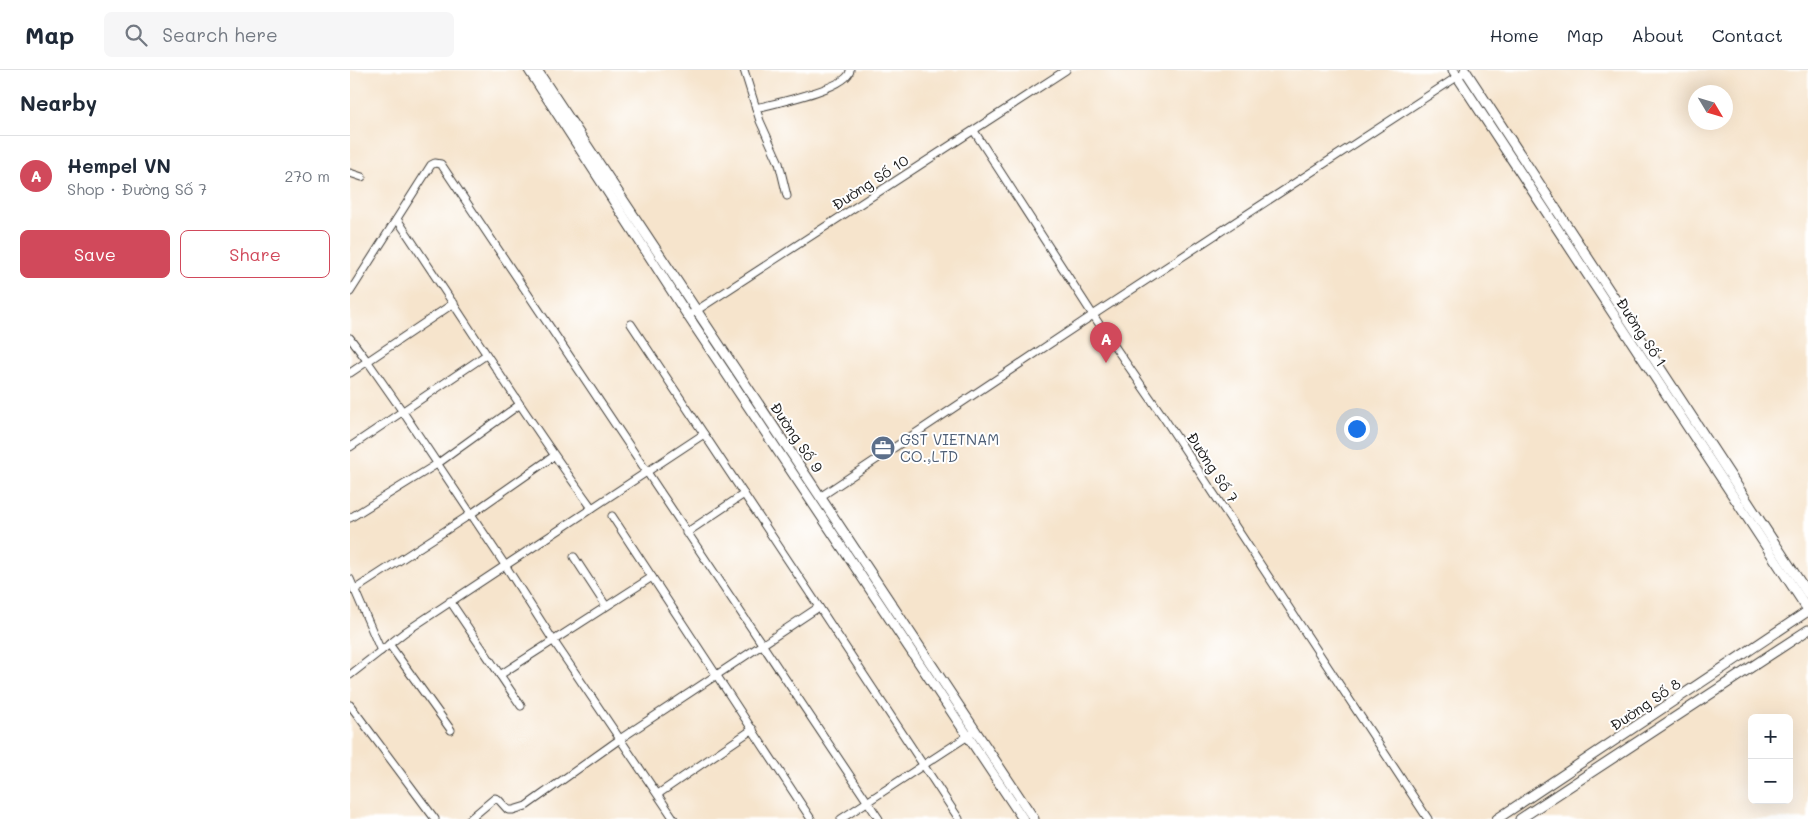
<!DOCTYPE html>
<html lang="en">
<head>
<meta charset="utf-8">
<style>
	:root { --surface:#fff; --page:#f6f6f7; --text:#1f2937; --muted:#747a83; --line:#e0e1e3; --accent:#d1495b }
	body { margin:0; font-family:Mali,sans-serif; background:var(--page); color:var(--text) }
	.controls { position:absolute; right:15px; bottom:15px; display:grid; overflow:hidden; border-radius:8px; box-shadow:0 5px 20px #0002 }
	.controls button { width:45px; height:45px; display:grid; place-items:center; padding:0; border:0; border-bottom:1px solid var(--line); background:var(--surface); color:var(--text); font:25px sans-serif }
	.compass { position:absolute; left:1338px; top:15px; width:45px; height:45px; border-radius:50%; background:var(--surface); box-shadow:0 5px 20px #0002; rotate:128deg }
	.you { position:absolute; left:1006px; top:358px; width:18px; height:18px; margin:-12px; border:4px solid #fff; border-radius:50%; background:#1a73e8; box-shadow:0 0 0 8px #1a73e833 }
	.badge { display:grid; place-items:center; width:32px; height:32px; border-radius:50%; background:var(--accent); color:#fff; font-size:16px; font-weight:700 }
	.pin { position:absolute; translate:-50% -41px; filter:drop-shadow(0 1px 2px #0008) }
	.pin::after { content:''; position:absolute; top:26px; width:18px; height:15px; background:inherit; clip-path:polygon(0 0,100% 0,50% 100%) }
	.list { margin:0; padding:0; list-style:none }
	h2 { display:flex; justify-content:space-between; align-items:center; height:65px; margin:0; padding:0 20px; font-size:21px }
	h2 small { font-size:16px; font-weight:400; color:var(--muted) }
	.list li { display:grid; grid-template-columns:32px 1fr auto; gap:15px; align-items:center; box-sizing:border-box; height:80px; padding:0 20px; border-top:1px solid var(--line) }
	.list b { display:block; font-size:19px; white-space:nowrap }
	.list p { margin:0; font-size:16px; white-space:nowrap; color:var(--muted) }
	.list em { font-size:16px; font-style:normal; color:var(--muted) }
	.actions { display:flex; gap:10px; padding:15px 20px }
	.actions a { flex:1; padding:11px 0; border:1px solid var(--accent); border-radius:8px; text-align:center; font-size:18px; color:var(--accent) }
	.actions .main { background:var(--accent); color:#fff }
	.icon { flex:none; width:28px; height:28px; fill:none; stroke:currentColor; stroke-width:2; stroke-linecap:round; stroke-linejoin:round }
	.map { position:relative; flex:none; width:1458px; height:749px; overflow:hidden }
	header { display:flex; align-items:center; gap:30px; box-sizing:border-box; height:70px; padding:0 25px; background:var(--surface); border-bottom:1px solid var(--line) }
	header strong { font-size:24px }
	nav { display:flex; gap:28px; margin-inline-start:auto; font-size:18px }
	.search { width:350px; height:45px; background:var(--page); display:flex; align-items:center; gap:12px; box-sizing:border-box; padding:0 18px; border-radius:8px; color:var(--muted); font-size:19px }
	main { display:flex }
	aside { flex:1; background:var(--surface) }
	.map>svg:first-child { display:block }
	.lines { fill:none; stroke-linecap:round; stroke-linejoin:round }
	.minor-casing { stroke:#3d3a36; stroke-width:9 }
	.tertiary-casing { stroke:#3d3a36; stroke-width:11 }
	.minor { stroke:#fff; stroke-width:7 }
	.tertiary { stroke:#fff; stroke-width:9 }
	.labels { text-anchor:middle; dominant-baseline:central; stroke-width:4; stroke-linejoin:round; paint-order:stroke }
	.street-label { font-size:15px; fill:#1c1c1c; stroke:#fff }
	.service-label { font-size:15px; fill:#4e5e75; stroke:#fff; text-anchor:start }
</style>
</head>
<body>
<header>
<strong>Map</strong>
<div class="search"><svg class="icon" aria-label="search" viewBox="0 0 24 24"><circle cx="10" cy="10" r="6"/><path d="M15 15l6 6"/></svg>Search here</div>
<nav><a>Home</a><a>Map</a><a>About</a><a>Contact</a></nav>
</header>
<main>
<aside>
<h2>Nearby<small></small></h2>
<ul class="list">
<li><span class="badge">A</span><div><b>Hempel VN</b><p>Shop · Đường Số 7</p></div><em>270 m</em></li>
</ul>
<div class="actions"><a class="main">Save</a><a>Share</a></div>
</aside>
<div class="map">
<svg width="1458" height="749" viewBox="0 0 1458 749">
	<rect width="100%" height="100%" fill="#fff"/>
	<filter id="ink" filterUnits="userSpaceOnUse"><feTurbulence type="fractalNoise" baseFrequency=".02" numOctaves="2"/><feDisplacementMap in="SourceGraphic" scale="10" xChannelSelector="R" yChannelSelector="G"/><feConvolveMatrix kernelMatrix="1 2 1 2 8 2 1 2 1" color-interpolation-filters="sRGB"/></filter>
	<filter id="wash" filterUnits="userSpaceOnUse"><feTurbulence type="fractalNoise" baseFrequency=".0096" numOctaves="4" result="noise"/><feDisplacementMap in="SourceGraphic" scale="20" xChannelSelector="R" yChannelSelector="G"/><feGaussianBlur stdDeviation="1.12" result="paint"/><feColorMatrix in="noise" values="0 0 0 0 0 0 0 0 0 0 0 0 0 0 0 0 0 1.4 0 .05"/><feComposite in="paint" operator="in"/></filter>
	<g filter="url(#wash)">
		<rect width="100%" height="100%" fill="#f6e4cc"/>
	</g>
	<g filter="url(#ink)">
		<g class="lines">
			<defs>
				<g id="minor">
					<path d="M394 0 410 51 429 93 437 126"/>
					<path d="M406 38C422 34 500 18 500 0"/>
					<path d="M624 61 743 245 814 348 1078 749"/>
					<path d="M0 103 12 107"/>
					<path d="M47 149C112 245 173 344 242 438"/>
					<path d="M0 222 81 95 85 93 91 94 529 749"/>
					<path d="M338 246 716 0"/>
					<path d="M281 254 469 537"/>
					<path d="M0 268 18 292 53 342 155 495 203 570 324 749"/>
					<path d="M0 303 104 233"/>
					<path d="M0 377 136 285"/>
					<path d="M470 427 743 245 1116 1"/>
					<path d="M262 446 461 749"/>
					<path d="M0 448 87 394 169 335"/>
					<path d="M336 463 394 424"/>
					<path d="M224 487 256 536"/>
					<path d="M0 509 31 581"/>
					<path d="M4 520 121 444 204 386"/>
					<path d="M100 531 171 636"/>
					<path d="M39 574 101 660"/>
					<path d="M0 605 55 562 354 364"/>
					<path d="M150 605 302 507"/>
					<path d="M0 635 85 749"/>
					<path d="M308 724 403 659"/>
					<path d="M120 749 145 728 148 729 158 740H163L176 736 270 669 469 537 609 749"/>
					<path d="M491 749 621 664"/>
				</g>
				<g id="tertiary">
					<path d="M179 0 338 246 673 749"/>
					<path d="M187 0 684 749"/>
					<path d="M1103 0 1458 540"/>
					<path d="M1115 0 1458 524"/>
					<path d="M1147 749 1458 541"/>
					<path d="M1170 749 1458 560"/>
				</g>
			</defs>
			<use href="#minor" class="minor-casing"/>
			<use href="#tertiary" class="tertiary-casing"/>
			<use href="#minor" class="minor"/>
			<use href="#tertiary" class="tertiary"/>
		</g>
	</g>
	<defs>
		<symbol id="office-disc" viewBox="-11 -11 22 22"><circle r="9.5" fill="#5c6f8a" stroke="#fff"/><path d="M-6-3h4V-5.5h4V-3h4V5H-6ZM-1-4.5V-3h2v-1.5ZM-6 0V1H6V0Z" fill="#fff"/></symbol>
	</defs>
	<g fill-rule="evenodd">
		<use href="#office-disc" x="519" y="364" width="28" height="28"/>
	</g>
	<g class="labels">
		<g class="street-label">
			<text transform="translate(520 112) rotate(-33)">Đường Số 10</text>
			<text transform="translate(1292 262) rotate(57)">Đường Số 1</text>
			<text transform="translate(447 367) rotate(56)">Đường Số 9</text>
			<text transform="translate(863 397) rotate(57)">Đường Số 7</text>
			<text transform="translate(1295 634) rotate(-34)">Đường Số 8</text>
		</g>
		<g class="service-label">
			<text x="550" y="369">GST VIETNAM<tspan x="550" dy="17">CO.,LTD</tspan></text>
		</g>
	</g>
</svg>
<div class="controls">
<button>+</button>
<button>−</button>
</div>
<svg class="compass" viewBox="-18 -18 36 36"><path d="M0-13l5 13h-10z" fill="#e53935"/><path d="M0 13l5-13h-10z" fill="#747a83"/></svg>
<div class="you"></div>
<div class="pin badge" style="left:756px;top:293px">A</div>
</div>
</main>
</body>
</html>
